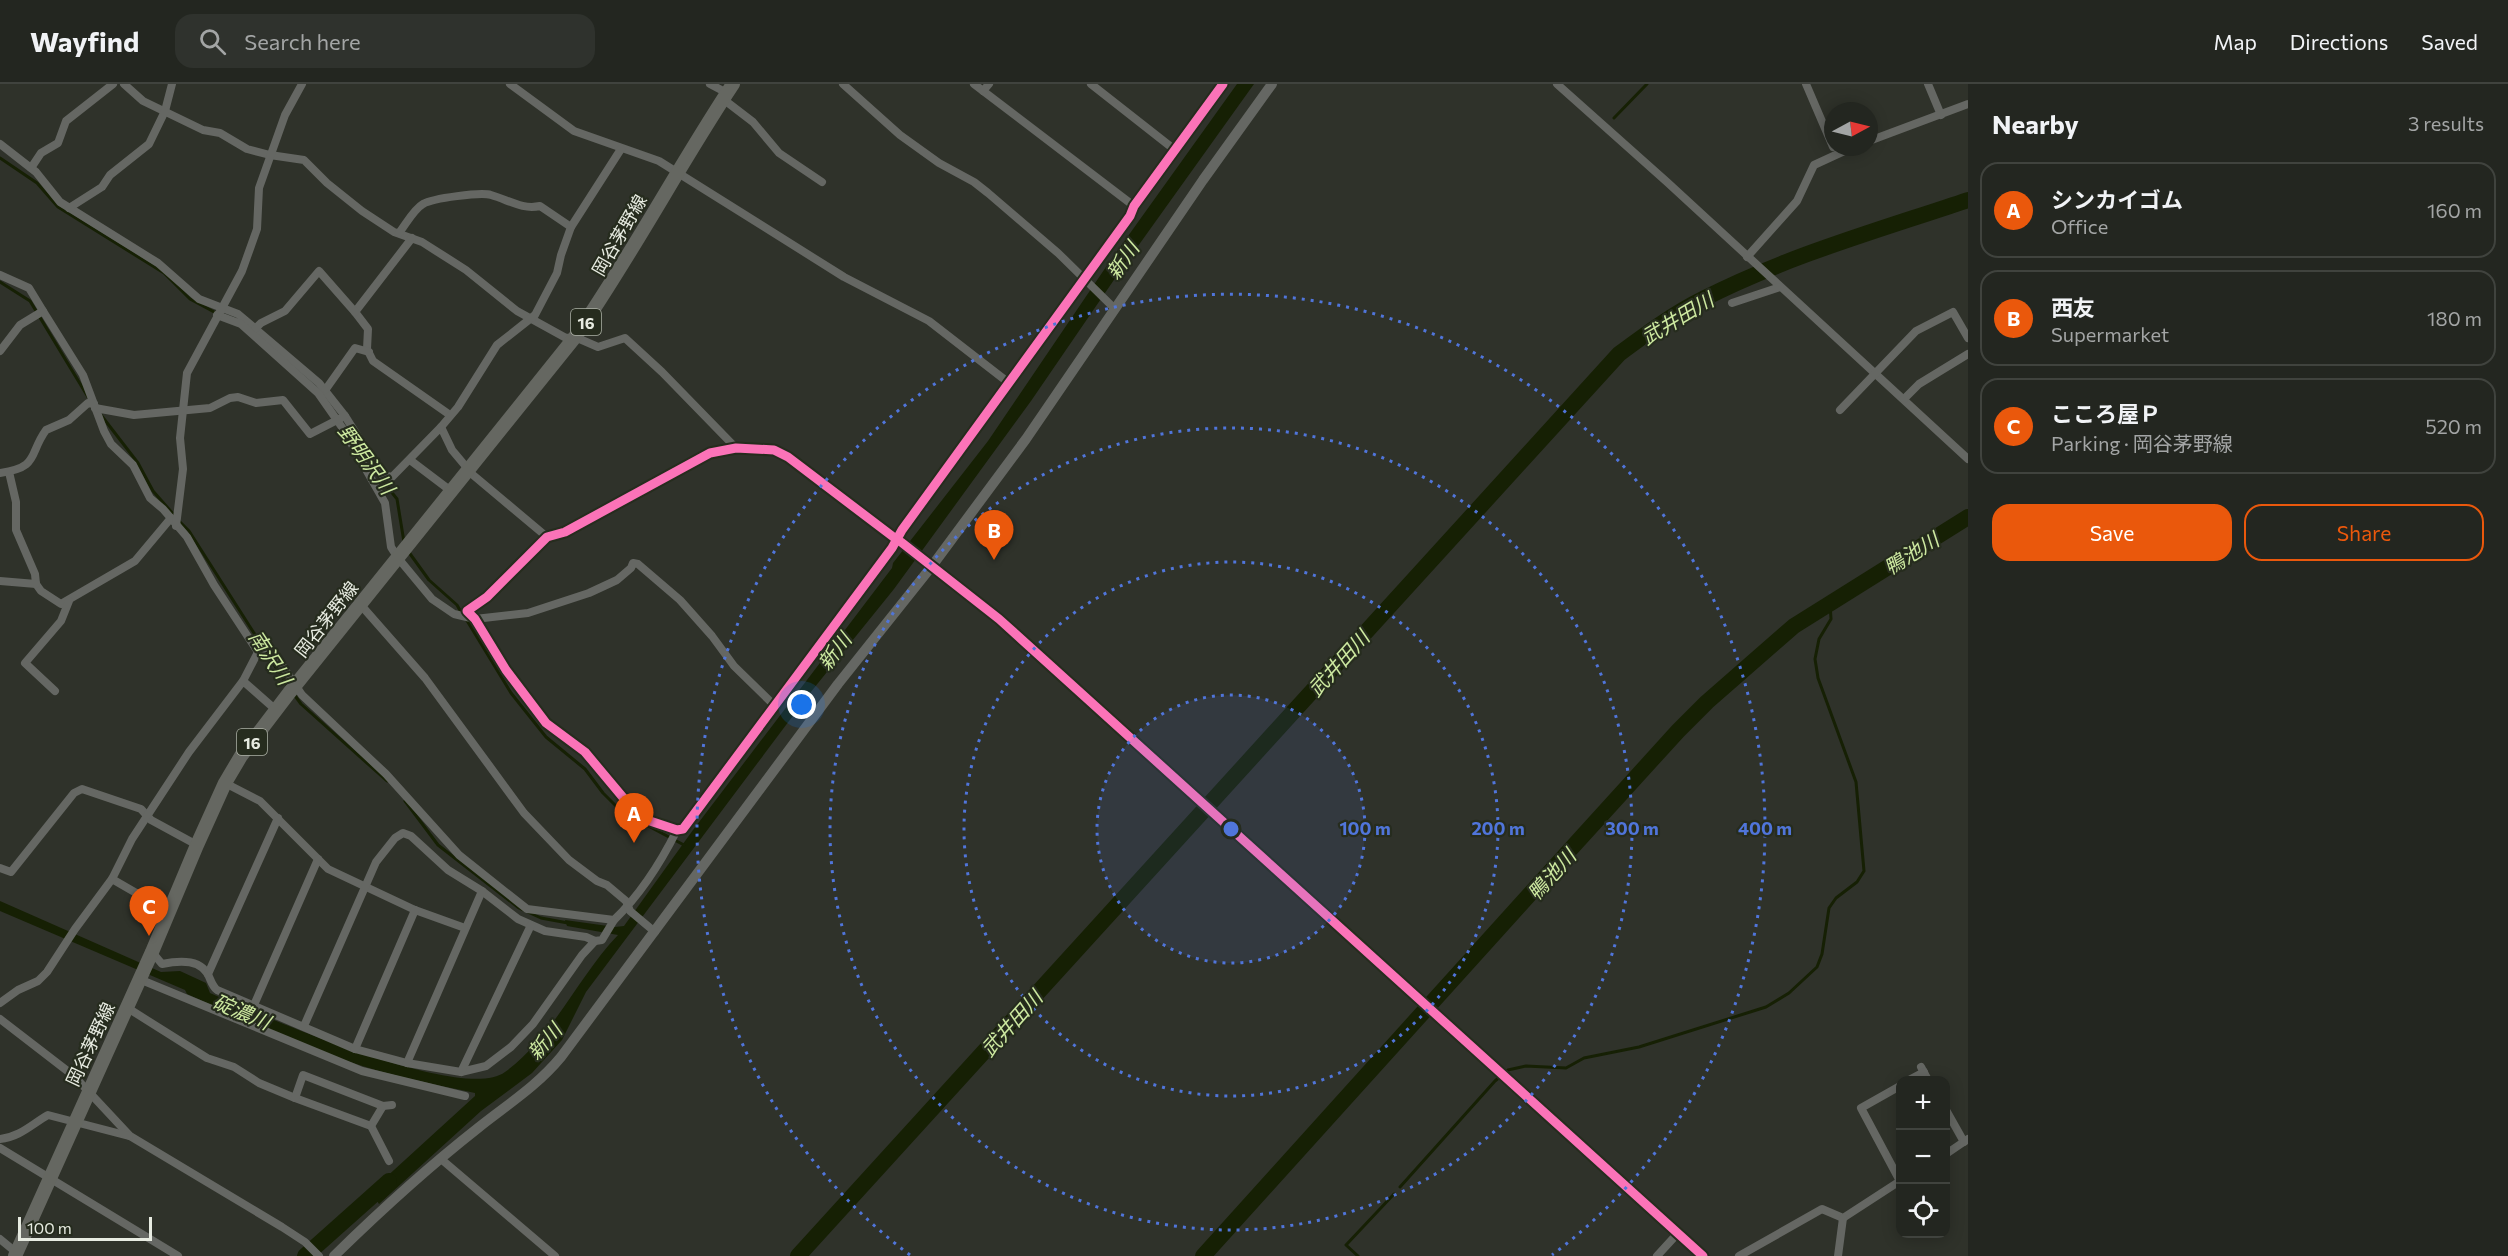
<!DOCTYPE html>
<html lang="en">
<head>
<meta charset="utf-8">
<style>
	:root { --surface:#232620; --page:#2f322d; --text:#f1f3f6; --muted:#a3a5a5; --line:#40433e; --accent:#ea580c }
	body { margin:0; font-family:Commissioner,"Noto Sans JP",sans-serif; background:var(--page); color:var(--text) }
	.controls { position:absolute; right:18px; bottom:18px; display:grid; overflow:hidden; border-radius:12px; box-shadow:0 3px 15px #0003 }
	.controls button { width:54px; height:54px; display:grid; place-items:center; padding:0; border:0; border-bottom:2px solid var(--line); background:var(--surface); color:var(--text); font:30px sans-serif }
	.compass { position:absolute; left:1824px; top:18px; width:54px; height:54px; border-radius:50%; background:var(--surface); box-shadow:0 3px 15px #0003; rotate:83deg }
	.scale { position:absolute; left:18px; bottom:15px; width:134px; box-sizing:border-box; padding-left:6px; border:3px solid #e7ebe1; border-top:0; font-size:16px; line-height:21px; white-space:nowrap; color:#e7ebe1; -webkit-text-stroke:4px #262c1e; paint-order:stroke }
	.you { position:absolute; left:802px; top:621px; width:21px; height:21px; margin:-15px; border:4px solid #fff; border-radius:50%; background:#1a73e8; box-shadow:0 0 0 9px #1a73e833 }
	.badge { display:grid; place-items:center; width:39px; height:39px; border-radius:50%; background:var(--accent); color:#fff; font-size:20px; font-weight:700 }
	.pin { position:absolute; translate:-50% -50px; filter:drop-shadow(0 2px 3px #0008) }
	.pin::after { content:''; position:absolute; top:32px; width:21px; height:18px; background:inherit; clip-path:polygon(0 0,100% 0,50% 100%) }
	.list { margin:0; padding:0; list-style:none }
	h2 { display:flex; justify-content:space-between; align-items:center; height:78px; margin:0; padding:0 24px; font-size:26px }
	h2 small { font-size:20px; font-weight:400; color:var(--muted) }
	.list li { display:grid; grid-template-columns:39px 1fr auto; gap:18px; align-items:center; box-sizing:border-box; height:96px; margin:0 12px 12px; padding:0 12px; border:2px solid var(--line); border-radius:18px }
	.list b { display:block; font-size:22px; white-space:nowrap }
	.list p { margin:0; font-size:20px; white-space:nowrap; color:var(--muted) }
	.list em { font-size:20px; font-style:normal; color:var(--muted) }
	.actions { display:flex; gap:12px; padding:18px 24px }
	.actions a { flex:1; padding:14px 0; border:2px solid var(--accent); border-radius:18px; text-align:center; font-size:21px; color:var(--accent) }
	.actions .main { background:var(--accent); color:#fff }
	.icon { flex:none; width:33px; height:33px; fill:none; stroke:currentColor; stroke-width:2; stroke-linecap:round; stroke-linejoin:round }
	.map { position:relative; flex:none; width:1968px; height:1172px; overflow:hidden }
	header { display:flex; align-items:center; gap:36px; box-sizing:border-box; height:84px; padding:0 30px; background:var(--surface); border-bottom:2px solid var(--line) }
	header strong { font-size:28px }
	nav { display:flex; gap:33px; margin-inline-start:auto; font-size:21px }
	.search { width:420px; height:54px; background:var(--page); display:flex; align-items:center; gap:15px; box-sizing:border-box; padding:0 21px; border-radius:18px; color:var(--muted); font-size:22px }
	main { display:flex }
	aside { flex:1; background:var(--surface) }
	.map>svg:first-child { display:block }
	.water { fill:#162004 }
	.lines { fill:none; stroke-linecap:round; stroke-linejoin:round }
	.stream { stroke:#162004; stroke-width:3 }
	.river { stroke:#162004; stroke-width:16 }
	.minor { stroke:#656763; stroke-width:8 }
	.tertiary { stroke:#656763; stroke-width:10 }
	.primary { stroke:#656761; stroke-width:14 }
	.cycleway-casing { stroke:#262c1e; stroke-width:13 }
	.cycleway { stroke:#fb73b8; stroke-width:9 }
	.ring { fill:none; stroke:#5075da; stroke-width:3; stroke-dasharray:3 6 }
	.labels { text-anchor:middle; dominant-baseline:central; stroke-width:4.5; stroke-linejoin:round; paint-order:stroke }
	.shield { fill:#262c1e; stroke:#adb2a6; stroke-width:1.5 }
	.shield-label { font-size:16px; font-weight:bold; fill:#e7ebe1 }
	.street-label { font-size:18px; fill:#e7ebe1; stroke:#262c1e }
	.water-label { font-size:20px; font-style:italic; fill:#cde9a0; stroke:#262c1e }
	.centre { fill:#5075da; stroke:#262c1e; stroke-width:3 }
	.ring-label { font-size:18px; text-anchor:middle; font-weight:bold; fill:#5075da; stroke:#262c1e; stroke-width:4.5; stroke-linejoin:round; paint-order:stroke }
</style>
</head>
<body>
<header>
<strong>Wayfind</strong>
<div class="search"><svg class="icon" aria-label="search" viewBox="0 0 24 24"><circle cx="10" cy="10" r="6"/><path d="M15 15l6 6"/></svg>Search here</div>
<nav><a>Map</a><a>Directions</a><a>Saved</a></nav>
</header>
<main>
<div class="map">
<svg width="1968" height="1172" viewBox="0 0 1968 1172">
	<rect width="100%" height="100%" fill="#2f322a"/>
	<path class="water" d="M1237 0H1254L1118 190 1031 317 894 505 810 609 586 908 562 956 532 989 481 1027 379 1120 371 1107 475 1012V1009C432 1000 388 991 347 977 292 958 239 933 187 910L185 906 0 827V817L161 888 180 887 206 899 210 909C259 930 462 1020 505 988 554 952 577 894 618 851L567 842 565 836 615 843 624 842 693 746 892 484 893 479 988 357 1108 180Z"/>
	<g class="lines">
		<g class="stream">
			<path d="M1614 34 1647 0"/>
			<path d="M0 74 37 99 58 123 164 189 190 215 216 229"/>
			<path d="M0 198 30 217 88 313"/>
			<path d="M101 331 138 379 153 407 175 432"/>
			<path d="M357 362 368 376"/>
			<path d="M378 391 397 415 404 458"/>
			<path d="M179 437 189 447 289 604"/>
			<path d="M408 467 429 496 457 521 462 530"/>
			<path d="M466 535 511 609 546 653 585 685 603 709 622 728 684 761"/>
			<path d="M293 609 301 620 387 697"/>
			<path d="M405 717 438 761 519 824 541 834 568 839"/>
			<path d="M1400 1103 1495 997 1508 986 1526 982 1566 984 1584 974 1639 963 1766 923 1789 909 1817 883 1822 870 1829 824 1836 814 1857 798 1864 787 1856 698 1818 594 1815 575 1819 555 1831 535 1830 520"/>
			<path d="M1358 1172 1346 1161 1394 1110"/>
		</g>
		<g class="river">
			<path d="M305 1172 389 1097"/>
			<path d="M798 1172 1619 270C1646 250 1673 230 1703 215 1787 172 1879 146 1968 116"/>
			<path d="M1203 1172 1548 790 1678 647 1707 618 1794 542 1968 433"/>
		</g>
		<g class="minor">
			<path d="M124 0 143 17 203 46 220 49 247 65 270 71 304 76 327 99 362 127 394 148 422 158 466 186 517 227 566 254 575 253 598 263 625 254 662 288 736 364"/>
			<path d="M510 0 574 47 659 77 844 193 929 237 1009 299"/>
			<path d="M710 0 727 9"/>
			<path d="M843 0 900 51 939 79 974 98 988 109 1058 169 1115 225"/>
			<path d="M974 0 1134 122"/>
			<path d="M1091 0 1175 66"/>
			<path d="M1223 0 1134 122 1130 132 902 446 892 464 683 745 677 746 644 735 631 723 585 668 546 639 506 586 475 535 467 527 487 513 547 453 565 448 710 369 736 364 774 366 788 373 896 455 901 458 999 535 1703 1172"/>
			<path d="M1557 0 1667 98 1968 375"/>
			<path d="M1806 0 1833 63"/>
			<path d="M1928 0 1941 31"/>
			<path d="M983 7 989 0"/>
			<path d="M723 15 753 38 779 69 822 98"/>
			<path d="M1869 57 1968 20"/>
			<path d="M0 60 36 88 60 118 158 179 199 215 238 230 319 299 345 332 382 391 392 393 441 343 452 366 473 391 547 453"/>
			<path d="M31 84 41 69 58 59 66 37 113 0"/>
			<path d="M69 124 102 103 110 91 149 60 165 27 172 0"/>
			<path d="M399 149C406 140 414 125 423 120 433 114 481 108 491 111 509 116 522 126 540 122L571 143"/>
			<path d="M412 154 355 228 368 245 367 265 373 277 450 331"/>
			<path d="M1747 173 1797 117 1814 81 1853 63"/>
			<path d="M0 191 29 204 43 227"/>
			<path d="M1732 219 1780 203"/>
			<path d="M217 231 241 240 318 309 353 359"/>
			<path d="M256 244 261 239 285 227 319 187 355 228"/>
			<path d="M0 267 20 241 43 227 83 291 104 347 111 360 133 381 150 414 163 425 187 453 214 501 258 568 269 562 302 611 386 690 459 771 527 825 614 836C640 811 661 778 677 746"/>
			<path d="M326 305 355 264 369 268"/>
			<path d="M1904 315 1919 300 1968 270"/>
			<path d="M95 324 134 331 210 324 230 314 238 313 256 319 283 316 310 350 345 332"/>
			<path d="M1840 326 1916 247 1953 228 1968 254"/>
			<path d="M441 343 458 323 497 261 535 231 557 189 561 171 571 143 621 65"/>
			<path d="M360 356 351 359 385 419 391 463 398 474 432 515 454 530 475 535 528 529 589 509 617 496 631 484 633 479 638 480 680 516 712 552 734 582 774 621"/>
			<path d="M410 376 451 407"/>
			<path d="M9 388 16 418V446L35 490 36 500 41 507 61 520 135 477 171 434"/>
			<path d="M0 389C40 383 28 371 46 346L69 336 88 319 94 320"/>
			<path d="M176 442 183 385 180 354 187 289 242 187 257 145 259 104 285 31 302 0"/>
			<path d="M0 497 36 500"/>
			<path d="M360 520 425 594 524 729 569 776 597 797 607 801 626 817 630 827 655 848"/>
			<path d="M243 597 258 568"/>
			<path d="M55 607 25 579 61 537 69 517"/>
			<path d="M225 699 260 717 328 785 415 826 465 844"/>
			<path d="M0 784 11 788 74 709 82 705 141 725 151 736 197 761"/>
			<path d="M112 795 169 828"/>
			<path d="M595 857 602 856 614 836"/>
			<path d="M152 868 162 880C176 877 198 874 207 889 211 895 211 901 217 906L355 965 407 979 461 988 486 982 511 963 533 940 582 871 595 857 586 853 545 847 518 835 482 807 448 786 411 752 403 749 395 754 376 778 304 942"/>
			<path d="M208 890 278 734"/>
			<path d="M139 895 362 987 465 1012"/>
			<path d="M0 919 18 906 38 897 47 888 75 845 112 795 132 755 189 668 243 597 276 626"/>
			<path d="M254 921 318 775"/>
			<path d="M126 923 207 974 234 983 259 999 295 1014 371 1042 389 1077"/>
			<path d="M0 935 74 992 130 1052 282 1143 305 1158 319 1172"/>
			<path d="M355 965 415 826"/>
			<path d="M407 979 482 807"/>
			<path d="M1921 983 1928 996"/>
			<path d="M461 988 531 841"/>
			<path d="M1909 996 1924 988"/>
			<path d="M295 1014 303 991 383 1022"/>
			<path d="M1946 1026 1964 1058"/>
			<path d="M371 1042 383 1022 392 1021"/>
			<path d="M0 1055C20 1053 32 1040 48 1031L129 1052"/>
			<path d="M0 1064 178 1172"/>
			<path d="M1946 1070 1968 1055"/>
			<path d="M441 1075 555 1172"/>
			<path d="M1900 1097 1861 1024 1900 1002"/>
			<path d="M0 1155 17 1169"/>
			<path d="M1657 1172 1678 1149"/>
			<path d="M1739 1172 1822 1125 1843 1134 1900 1097"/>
			<path d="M1838 1172 1843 1134"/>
		</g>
		<path class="tertiary" d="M334 1172C380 1127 427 1084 478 1044 508 1020 536 1003 561 973L838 600 932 482 1026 355 1203 96 1272 0"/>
		<path class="primary" d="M15 1172 152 868 197 761 225 699 241 672 289 609 575 253C632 171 678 83 733 0"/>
		<defs>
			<path id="cycleway" d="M1223 0 1134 122 1130 132 902 446 892 464 683 745 677 746 644 735 631 723 585 668 546 639 506 586 475 535 467 527 487 513 547 453 565 448 710 369 736 364 774 366 788 373 896 455 901 458 999 535 1703 1172"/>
		</defs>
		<use href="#cycleway" class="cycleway-casing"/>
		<use href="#cycleway" class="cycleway"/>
	</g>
	<circle cx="1231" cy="745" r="134" fill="#5075da" fill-opacity=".12"/>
	<g class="ring">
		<circle cx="1231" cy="745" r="134"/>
		<circle cx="1231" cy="745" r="267"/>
		<circle cx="1231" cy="745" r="401"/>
		<path d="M910 1171A534 534 0 1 1 1552 1171"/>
	</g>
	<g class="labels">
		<g class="shield">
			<rect x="571" y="225" width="30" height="26" rx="4.5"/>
			<rect x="237" y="645" width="30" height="26" rx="4.5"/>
		</g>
		<g class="shield-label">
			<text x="586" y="238">16</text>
			<text x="252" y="658">16</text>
		</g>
		<g class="street-label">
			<text transform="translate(619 151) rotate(-60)">岡谷茅野線</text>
			<text transform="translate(326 535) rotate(-52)">岡谷茅野線</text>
			<text transform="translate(90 960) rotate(-65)">岡谷茅野線</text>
		</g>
		<g class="water-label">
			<text transform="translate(1122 176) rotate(-55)">新川</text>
			<text transform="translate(1677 234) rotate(-31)">武井田川</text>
			<text transform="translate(367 375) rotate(54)">野明沢川</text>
			<text transform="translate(1911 469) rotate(-32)">鴨池川</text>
			<text transform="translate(834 567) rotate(-53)">新川</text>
			<text transform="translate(271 573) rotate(57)">南沢川</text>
			<text transform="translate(1338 579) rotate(-48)">武井田川</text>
			<text transform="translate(1551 790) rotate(-48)">鴨池川</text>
			<text transform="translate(242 927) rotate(23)">碇濃川</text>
			<text transform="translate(1011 939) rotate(-48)">武井田川</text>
			<text transform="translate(544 957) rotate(-49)">新川</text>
		</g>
	</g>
	<circle cx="1231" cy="745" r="9" class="centre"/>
	<g class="ring-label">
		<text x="1365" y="751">100 m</text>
		<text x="1498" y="751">200 m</text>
		<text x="1632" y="751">300 m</text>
		<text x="1765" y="751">400 m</text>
	</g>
</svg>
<div class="controls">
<button>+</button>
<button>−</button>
<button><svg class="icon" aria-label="locate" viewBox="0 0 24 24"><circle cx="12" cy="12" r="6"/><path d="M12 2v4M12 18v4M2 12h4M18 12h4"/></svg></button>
</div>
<svg class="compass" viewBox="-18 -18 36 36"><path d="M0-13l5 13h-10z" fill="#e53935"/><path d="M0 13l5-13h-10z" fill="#a3a5a5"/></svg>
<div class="scale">100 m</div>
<div class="you"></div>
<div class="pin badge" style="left:634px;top:759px">A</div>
<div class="pin badge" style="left:994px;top:476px">B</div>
<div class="pin badge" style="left:149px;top:852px">C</div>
</div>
<aside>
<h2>Nearby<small>3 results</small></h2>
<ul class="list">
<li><span class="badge">A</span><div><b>シンカイゴム</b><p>Office</p></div><em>160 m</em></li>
<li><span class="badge">B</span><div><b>西友</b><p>Supermarket</p></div><em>180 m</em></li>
<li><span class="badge">C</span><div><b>こころ屋Ｐ</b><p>Parking · 岡谷茅野線</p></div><em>520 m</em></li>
</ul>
<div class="actions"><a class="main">Save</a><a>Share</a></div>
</aside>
</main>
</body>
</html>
